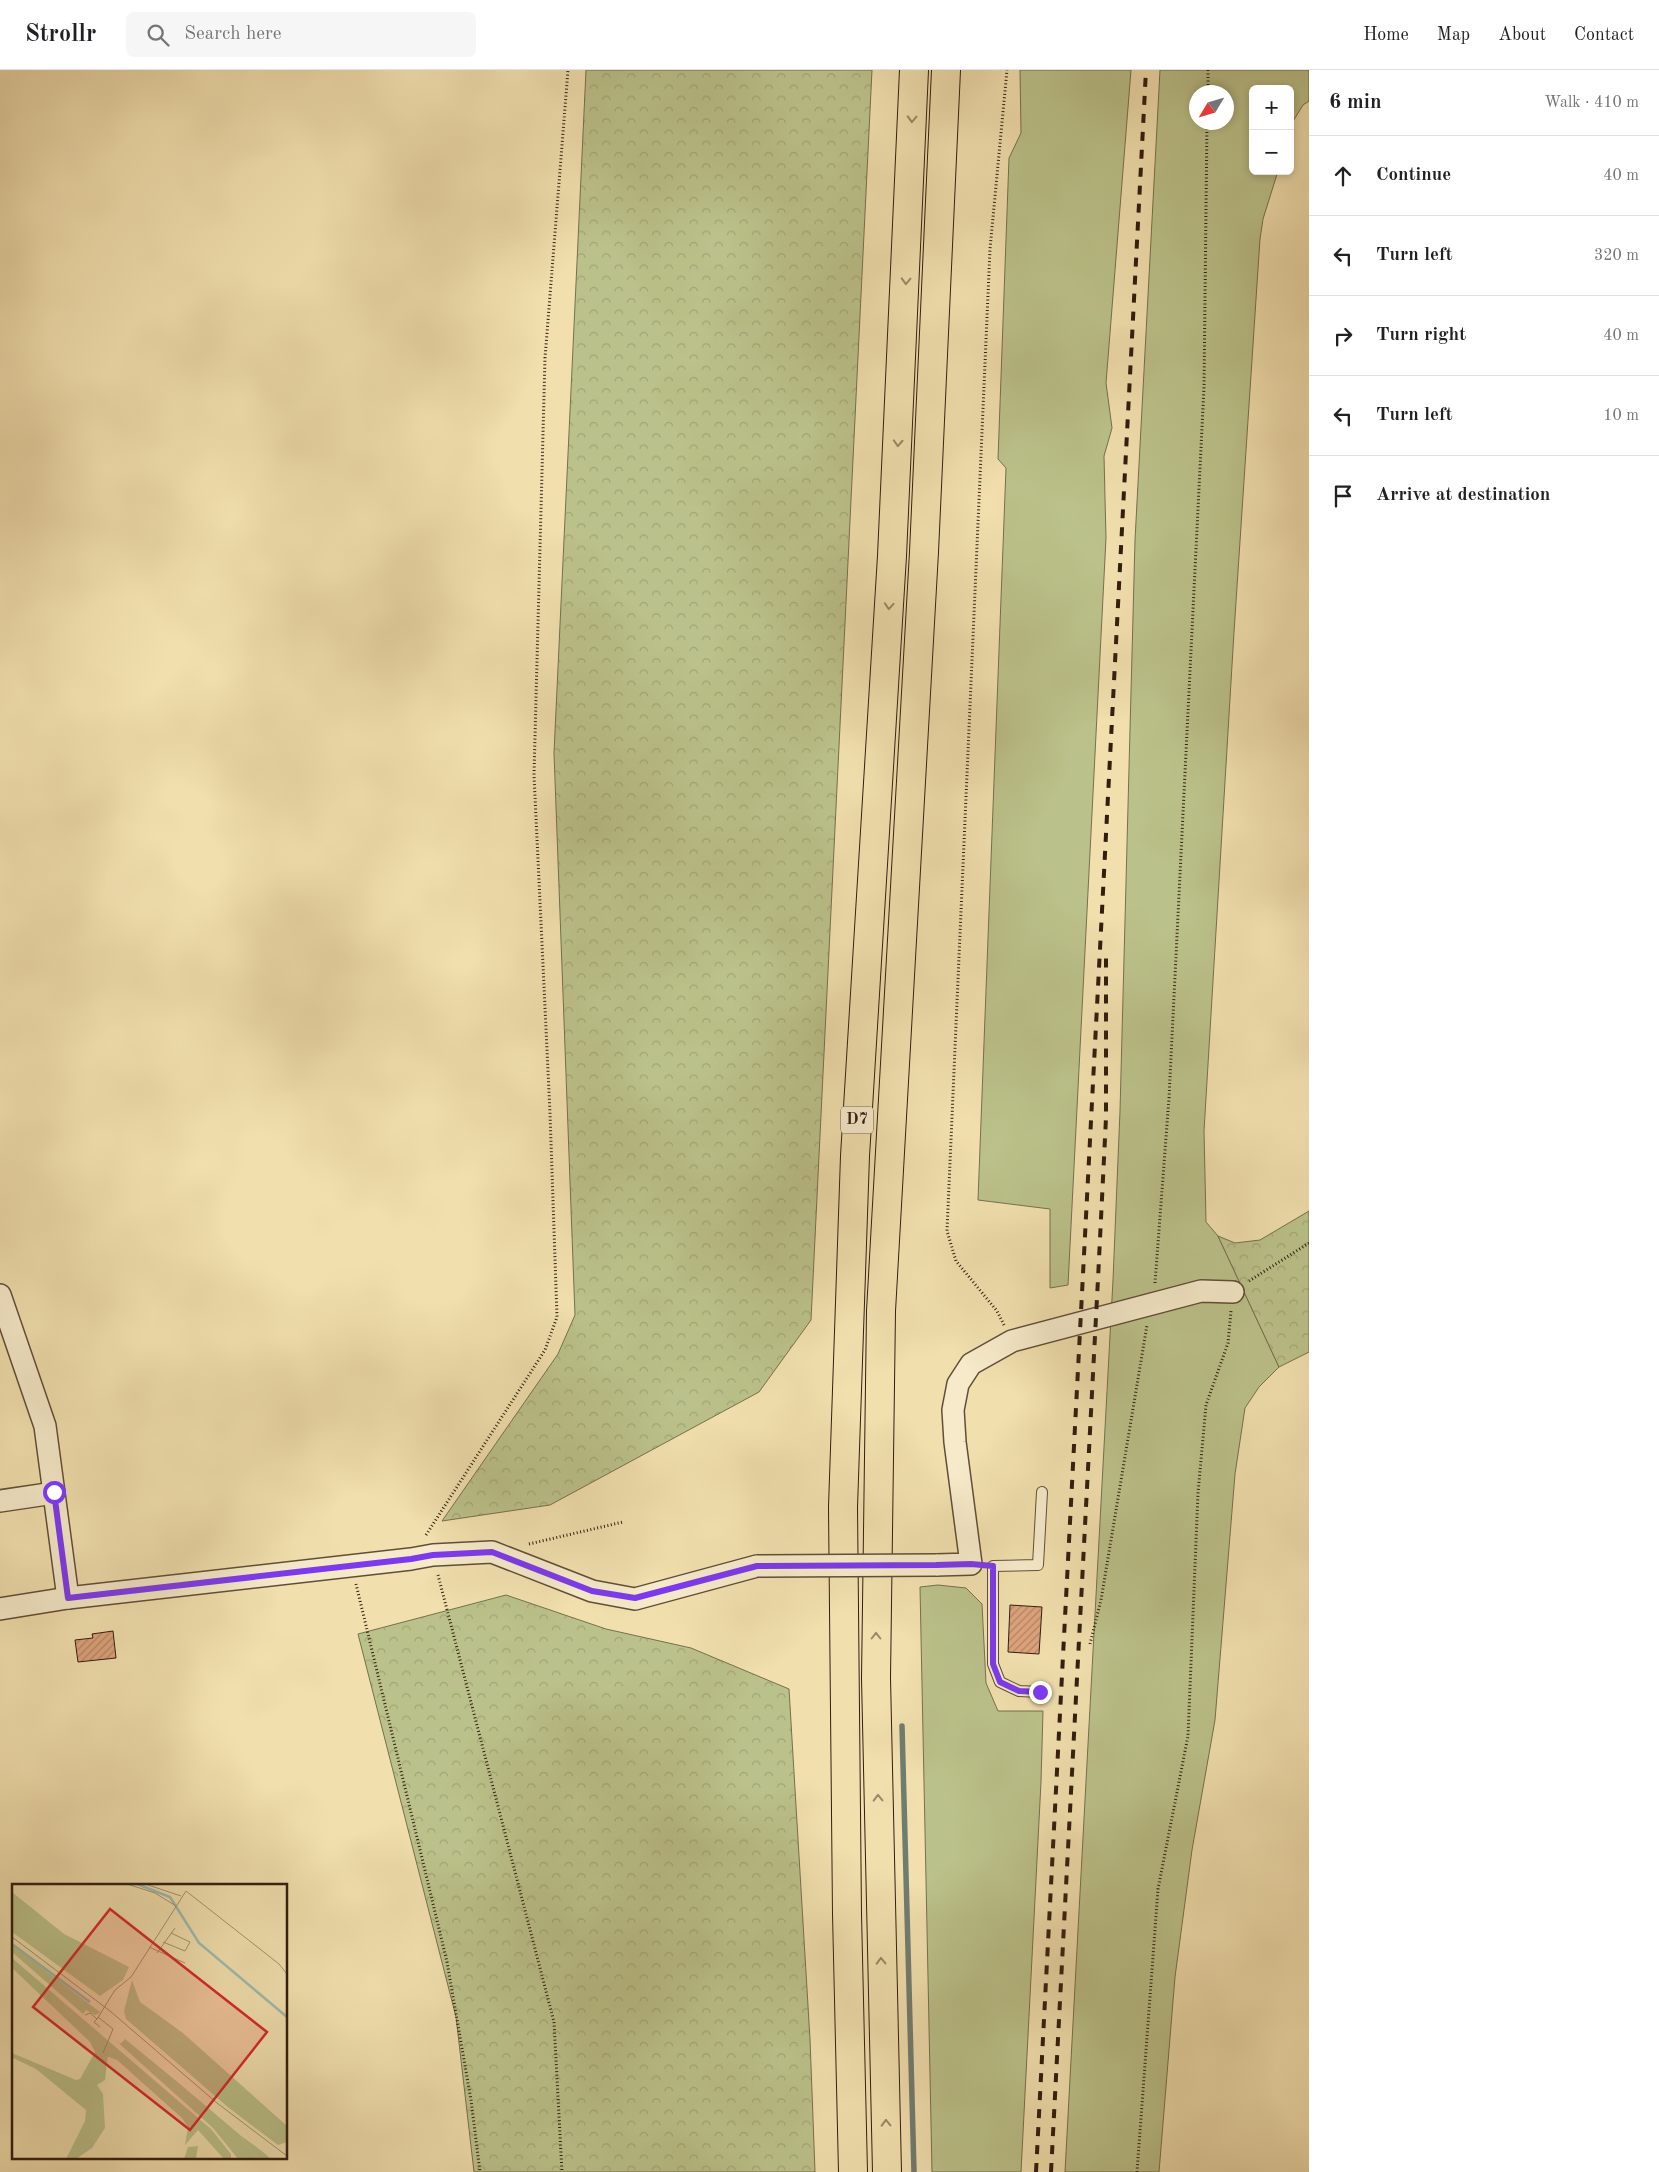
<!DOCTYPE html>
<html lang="en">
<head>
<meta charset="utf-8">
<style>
	:root { --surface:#fff; --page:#f6f6f6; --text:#202124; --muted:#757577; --line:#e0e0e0 }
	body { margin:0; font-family:"Old Standard TT",serif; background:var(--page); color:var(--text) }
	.controls { position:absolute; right:15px; top:15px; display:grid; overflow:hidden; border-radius:8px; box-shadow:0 2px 8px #0003 }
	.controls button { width:45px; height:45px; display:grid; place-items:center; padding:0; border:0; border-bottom:1px solid var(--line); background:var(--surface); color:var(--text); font:25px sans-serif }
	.compass { position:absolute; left:1189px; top:15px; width:45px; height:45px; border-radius:50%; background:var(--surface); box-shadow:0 2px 8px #0003; rotate:232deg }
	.stop { position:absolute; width:15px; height:15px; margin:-11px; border:4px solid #7c3aed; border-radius:50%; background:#fff }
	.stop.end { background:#7c3aed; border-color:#fff; box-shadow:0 1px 5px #0008 }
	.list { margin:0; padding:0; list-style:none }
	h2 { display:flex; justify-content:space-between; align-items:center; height:65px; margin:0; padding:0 20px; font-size:21px }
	h2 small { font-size:16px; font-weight:400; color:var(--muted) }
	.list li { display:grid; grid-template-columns:32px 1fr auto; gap:15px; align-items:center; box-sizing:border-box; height:80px; padding:0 20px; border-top:1px solid var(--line) }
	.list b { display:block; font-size:19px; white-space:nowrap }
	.list em { font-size:16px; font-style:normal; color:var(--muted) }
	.icon { flex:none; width:28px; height:28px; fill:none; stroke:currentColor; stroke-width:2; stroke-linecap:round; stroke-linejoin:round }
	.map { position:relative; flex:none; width:1309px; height:2102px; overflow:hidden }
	header { display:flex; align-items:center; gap:30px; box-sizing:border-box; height:70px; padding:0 25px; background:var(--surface); border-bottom:1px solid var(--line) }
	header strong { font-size:24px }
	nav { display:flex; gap:28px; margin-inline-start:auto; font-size:18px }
	.search { width:350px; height:45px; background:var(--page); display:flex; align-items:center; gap:12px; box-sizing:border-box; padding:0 18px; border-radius:8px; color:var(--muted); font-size:19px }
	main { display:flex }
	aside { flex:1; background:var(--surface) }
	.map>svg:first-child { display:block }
	.green { fill:#bbc18a; stroke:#76704d; fill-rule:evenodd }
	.forest { fill:url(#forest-crowns); stroke:#76704d }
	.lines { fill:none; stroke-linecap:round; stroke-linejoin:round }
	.stream { stroke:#717c71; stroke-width:5.5 }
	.building { fill:url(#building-hatch); stroke:#301e10 }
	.service-casing { stroke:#604e38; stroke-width:12 }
	.minor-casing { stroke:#604e38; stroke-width:24 }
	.motorway-casing { stroke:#301e10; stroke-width:30 }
	.path { stroke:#301e10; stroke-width:3; stroke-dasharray:1 2.5; stroke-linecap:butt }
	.service { stroke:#f6eaca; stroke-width:10 }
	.minor { stroke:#f6eaca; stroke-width:21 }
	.motorway { stroke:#f1dfae; stroke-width:28 }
	.rail { stroke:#301e10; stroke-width:4; stroke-dasharray:9 9; stroke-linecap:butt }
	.minor-bridge-casing { stroke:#604e38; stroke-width:24; stroke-linecap:butt }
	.minor-bridge { stroke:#f6eaca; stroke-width:21 }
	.oneway { stroke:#9a8867 }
	.route { stroke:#7c3aed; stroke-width:6 }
	.labels { text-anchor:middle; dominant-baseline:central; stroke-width:5; stroke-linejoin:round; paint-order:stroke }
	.shield { fill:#f6eaca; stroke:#6b5b48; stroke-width:1 }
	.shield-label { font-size:16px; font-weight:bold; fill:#301e10 }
	.inset-river { fill:none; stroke:#9cbbb2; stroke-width:2.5 }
	.inset-road { fill:none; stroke:#a4926f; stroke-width:1 }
	.view { fill:#d62828; fill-opacity:0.15; stroke:#d62828; stroke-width:2.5 }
	.inset-edge { fill:none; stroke:#301e10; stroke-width:2.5 }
</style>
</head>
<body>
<header>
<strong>Strollr</strong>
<div class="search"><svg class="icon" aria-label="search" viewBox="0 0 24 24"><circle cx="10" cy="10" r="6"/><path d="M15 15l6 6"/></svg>Search here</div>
<nav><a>Home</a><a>Map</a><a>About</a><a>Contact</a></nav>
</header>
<main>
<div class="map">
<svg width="1309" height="2102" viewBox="0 0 1309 2102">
	<defs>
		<pattern id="forest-crowns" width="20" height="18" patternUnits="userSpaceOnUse" patternTransform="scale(1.25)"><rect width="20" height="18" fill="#bbc18a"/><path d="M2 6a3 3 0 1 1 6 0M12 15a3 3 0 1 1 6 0" fill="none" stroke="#a1a576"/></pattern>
		<pattern id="building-hatch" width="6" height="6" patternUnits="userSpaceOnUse" patternTransform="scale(1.25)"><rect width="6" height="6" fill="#dda37d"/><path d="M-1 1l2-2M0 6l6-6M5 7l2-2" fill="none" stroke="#b48465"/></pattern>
	</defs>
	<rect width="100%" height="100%" fill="#f1dfae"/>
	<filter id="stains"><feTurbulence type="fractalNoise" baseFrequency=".004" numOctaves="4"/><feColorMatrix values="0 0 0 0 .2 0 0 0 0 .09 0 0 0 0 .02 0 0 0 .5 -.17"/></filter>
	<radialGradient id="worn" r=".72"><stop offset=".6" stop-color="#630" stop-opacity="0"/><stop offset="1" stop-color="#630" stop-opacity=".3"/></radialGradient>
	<g class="green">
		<path d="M1020 0H1131L1106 313 1112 358 1104 386 1106 468 1068 1215 1050 1218V1139L978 1130 1006 398 998 389 1009 88 1021 63Z"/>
		<path d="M1160 0H1309V31L1303 35 1290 56V19H1253V101H1278L1263 149 1260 169 1234 562 1204 1061 1206 1152 1218 1166 1279 1297 1259 1317 1245 1338 1235 1404 1215 1650 1192 1780 1175 1907 1159 2102H1065L1113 1210 1120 1041 1135 470ZM1196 22H1226V52H1196Z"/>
		<path d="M938 1515 966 1518 982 1534 986 1613 998 1641H1043L1041 1712 1021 2102H932L920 1517Z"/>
	</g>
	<g class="forest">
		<path d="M586 0H872L811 1250 759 1322 550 1435 442 1451 558 1284 575 1245 554 683Z"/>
		<path d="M1309 1141V1282L1279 1297 1218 1166 1235 1173 1260 1170Z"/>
		<path d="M506 1525 606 1559 691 1578 789 1619 810 1969 815 2102H474L456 1947 358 1564Z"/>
	</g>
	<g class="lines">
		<path class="stream" d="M902 1656 914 2102"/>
	</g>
	<g class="building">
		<path d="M1010 1535 1042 1537 1039 1584 1008 1582Z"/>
		<path d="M113 1561 116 1588 78 1592 75 1570 93 1568 92 1564Z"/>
	</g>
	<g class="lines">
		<defs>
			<path id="service" d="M1040 1622 1019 1621 1000 1612 993 1594V1496L1038 1495 1042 1422"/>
			<g id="minor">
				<path d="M0 1225 45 1356 68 1528"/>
				<path d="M0 1431 54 1423"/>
				<path d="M936 1495 971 1494 955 1372 953 1340 958 1314 971 1294 1012 1271 1201 1221 1233 1222"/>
				<path d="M0 1539 68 1528 411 1489 433 1485 492 1482 592 1521 635 1529 757 1496"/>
			</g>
			<g id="motorway">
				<path d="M853 2102 847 1844 843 1437 855 1086 892 486 914 0"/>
				<path d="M887 2102 876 1608 881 1241 924 482 946 0"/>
			</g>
		</defs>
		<use href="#service" class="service-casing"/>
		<use href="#minor" class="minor-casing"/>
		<use href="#motorway" class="motorway-casing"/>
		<g class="path">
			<path d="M1208 22V0"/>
			<path d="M1249 1211 1309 1173"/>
			<path d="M1155 1213 1169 1028 1204 317 1207 52"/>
			<path d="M1004 1255 997 1241 956 1191 947 1161 990 179 1007 0"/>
			<path d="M426 1465 545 1280 557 1247 550 1043 534 705 545 288 568 0"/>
			<path d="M529 1474 623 1452"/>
			<path d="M438 1505 554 1952 562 2102"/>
			<path d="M356 1514 447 1892 471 2030 480 2102"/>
			<path d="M1090 1574 1101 1530 1147 1255"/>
			<path d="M1137 2102 1158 1819 1188 1666 1198 1423 1206 1335 1228 1273 1231 1241"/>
		</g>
		<use href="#service" class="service"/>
		<use href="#minor" class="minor"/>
		<use href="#motorway" class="motorway"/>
		<g class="rail">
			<path d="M1036 2102 1146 0"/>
			<path d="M1051 2102 1098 1209 1106 1048V888"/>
		</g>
		<defs>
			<path id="minor-bridge" d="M757 1496 936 1495"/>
		</defs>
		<use href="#minor-bridge" class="minor-bridge-casing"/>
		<use href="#minor-bridge" class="minor-bridge"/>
	</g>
	<defs><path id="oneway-chevron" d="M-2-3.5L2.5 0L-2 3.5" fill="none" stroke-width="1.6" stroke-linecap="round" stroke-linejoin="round" transform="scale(1.25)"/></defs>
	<g class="oneway">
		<use href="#oneway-chevron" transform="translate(912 49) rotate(92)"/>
		<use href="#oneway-chevron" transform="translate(906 211) rotate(92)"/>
		<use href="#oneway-chevron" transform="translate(898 373) rotate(93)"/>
		<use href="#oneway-chevron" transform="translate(889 536) rotate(94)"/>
		<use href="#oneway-chevron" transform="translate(876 1566) rotate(-90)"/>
		<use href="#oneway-chevron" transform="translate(878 1728) rotate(-91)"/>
		<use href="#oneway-chevron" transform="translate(881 1891) rotate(-91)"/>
		<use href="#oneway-chevron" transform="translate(886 2053) rotate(-91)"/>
	</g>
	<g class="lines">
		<path class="route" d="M54 1422 68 1528 411 1489 433 1485 492 1482 592 1521 635 1528 757 1496 936 1495 971 1494 993 1496V1594L1000 1612 1019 1621 1040 1622"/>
	</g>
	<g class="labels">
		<rect class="shield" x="841" y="1036.5" width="32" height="27" rx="4"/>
		<g class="shield-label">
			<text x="857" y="1050">D7</text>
		</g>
	</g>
	<g transform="translate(12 1814)">
		<rect width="275" height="275" fill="#f1dfae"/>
		<path d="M0 61 88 128 87 129 83 131 74 126 71 130 0 68ZM0 74 199 245 219 270V275H212L186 246 173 261 176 243 170 234 105 176 83 168 78 158 0 84ZM102 155 108 160 113 155 168 200 228 251 245 275H226L201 244Z" fill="#bbc18a"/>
		<path d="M0 8 52 50 117 83 111 96 88 112 0 48ZM120 96 128 118 171 149 275 242V258L266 261 217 224 114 135 112 127ZM83 168 96 171 93 196 85 201 91 210 93 244 80 264 64 275H54L73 237 74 226 24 185 1 174 0 169 64 196 68 195ZM228 251 251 268 259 275H245ZM186 262 184 275H172L176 263Z" fill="#bbc18a"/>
		<path class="inset-river" d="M125 0 158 13 187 59 275 133M0 60 78 118"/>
		<path class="inset-road" d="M115 0 143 9 164 22M133 0 169 12M174 7 267 80 275 90M0 53 98 127 205 219 275 272M151 58 173 67 178 58 159 49M137 63 173 79M145 69 163 44M73 131 78 129 85 135 82 138 88 143M86 133 101 145 91 169M85 135 103 106 119 93 174 7"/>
		<path class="view" d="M98 25 255 148 178 246 21 123Z"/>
		<rect width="275" height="275" class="inset-edge"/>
	</g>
	<rect width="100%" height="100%" filter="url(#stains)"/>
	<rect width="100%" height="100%" fill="url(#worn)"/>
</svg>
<div class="controls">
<button>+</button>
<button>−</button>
</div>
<svg class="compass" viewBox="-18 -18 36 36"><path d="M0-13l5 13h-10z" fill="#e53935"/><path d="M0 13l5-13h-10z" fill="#757577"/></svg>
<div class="stop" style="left:54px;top:1422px"></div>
<div class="stop end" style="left:1040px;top:1622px"></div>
</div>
<aside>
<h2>6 min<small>Walk · 410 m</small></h2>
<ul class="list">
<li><svg class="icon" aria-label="ahead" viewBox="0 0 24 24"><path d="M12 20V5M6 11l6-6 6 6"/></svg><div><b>Continue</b></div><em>40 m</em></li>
<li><svg class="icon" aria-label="left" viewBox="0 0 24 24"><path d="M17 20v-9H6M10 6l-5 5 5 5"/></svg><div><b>Turn left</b></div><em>320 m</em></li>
<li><svg class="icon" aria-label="right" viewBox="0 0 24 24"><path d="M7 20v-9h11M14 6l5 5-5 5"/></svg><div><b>Turn right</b></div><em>40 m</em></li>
<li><svg class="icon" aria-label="left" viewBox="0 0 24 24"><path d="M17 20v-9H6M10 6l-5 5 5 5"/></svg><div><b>Turn left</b></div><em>10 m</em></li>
<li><svg class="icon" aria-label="arrive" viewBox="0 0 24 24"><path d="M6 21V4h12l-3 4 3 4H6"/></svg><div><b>Arrive at destination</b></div></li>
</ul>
</aside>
</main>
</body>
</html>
